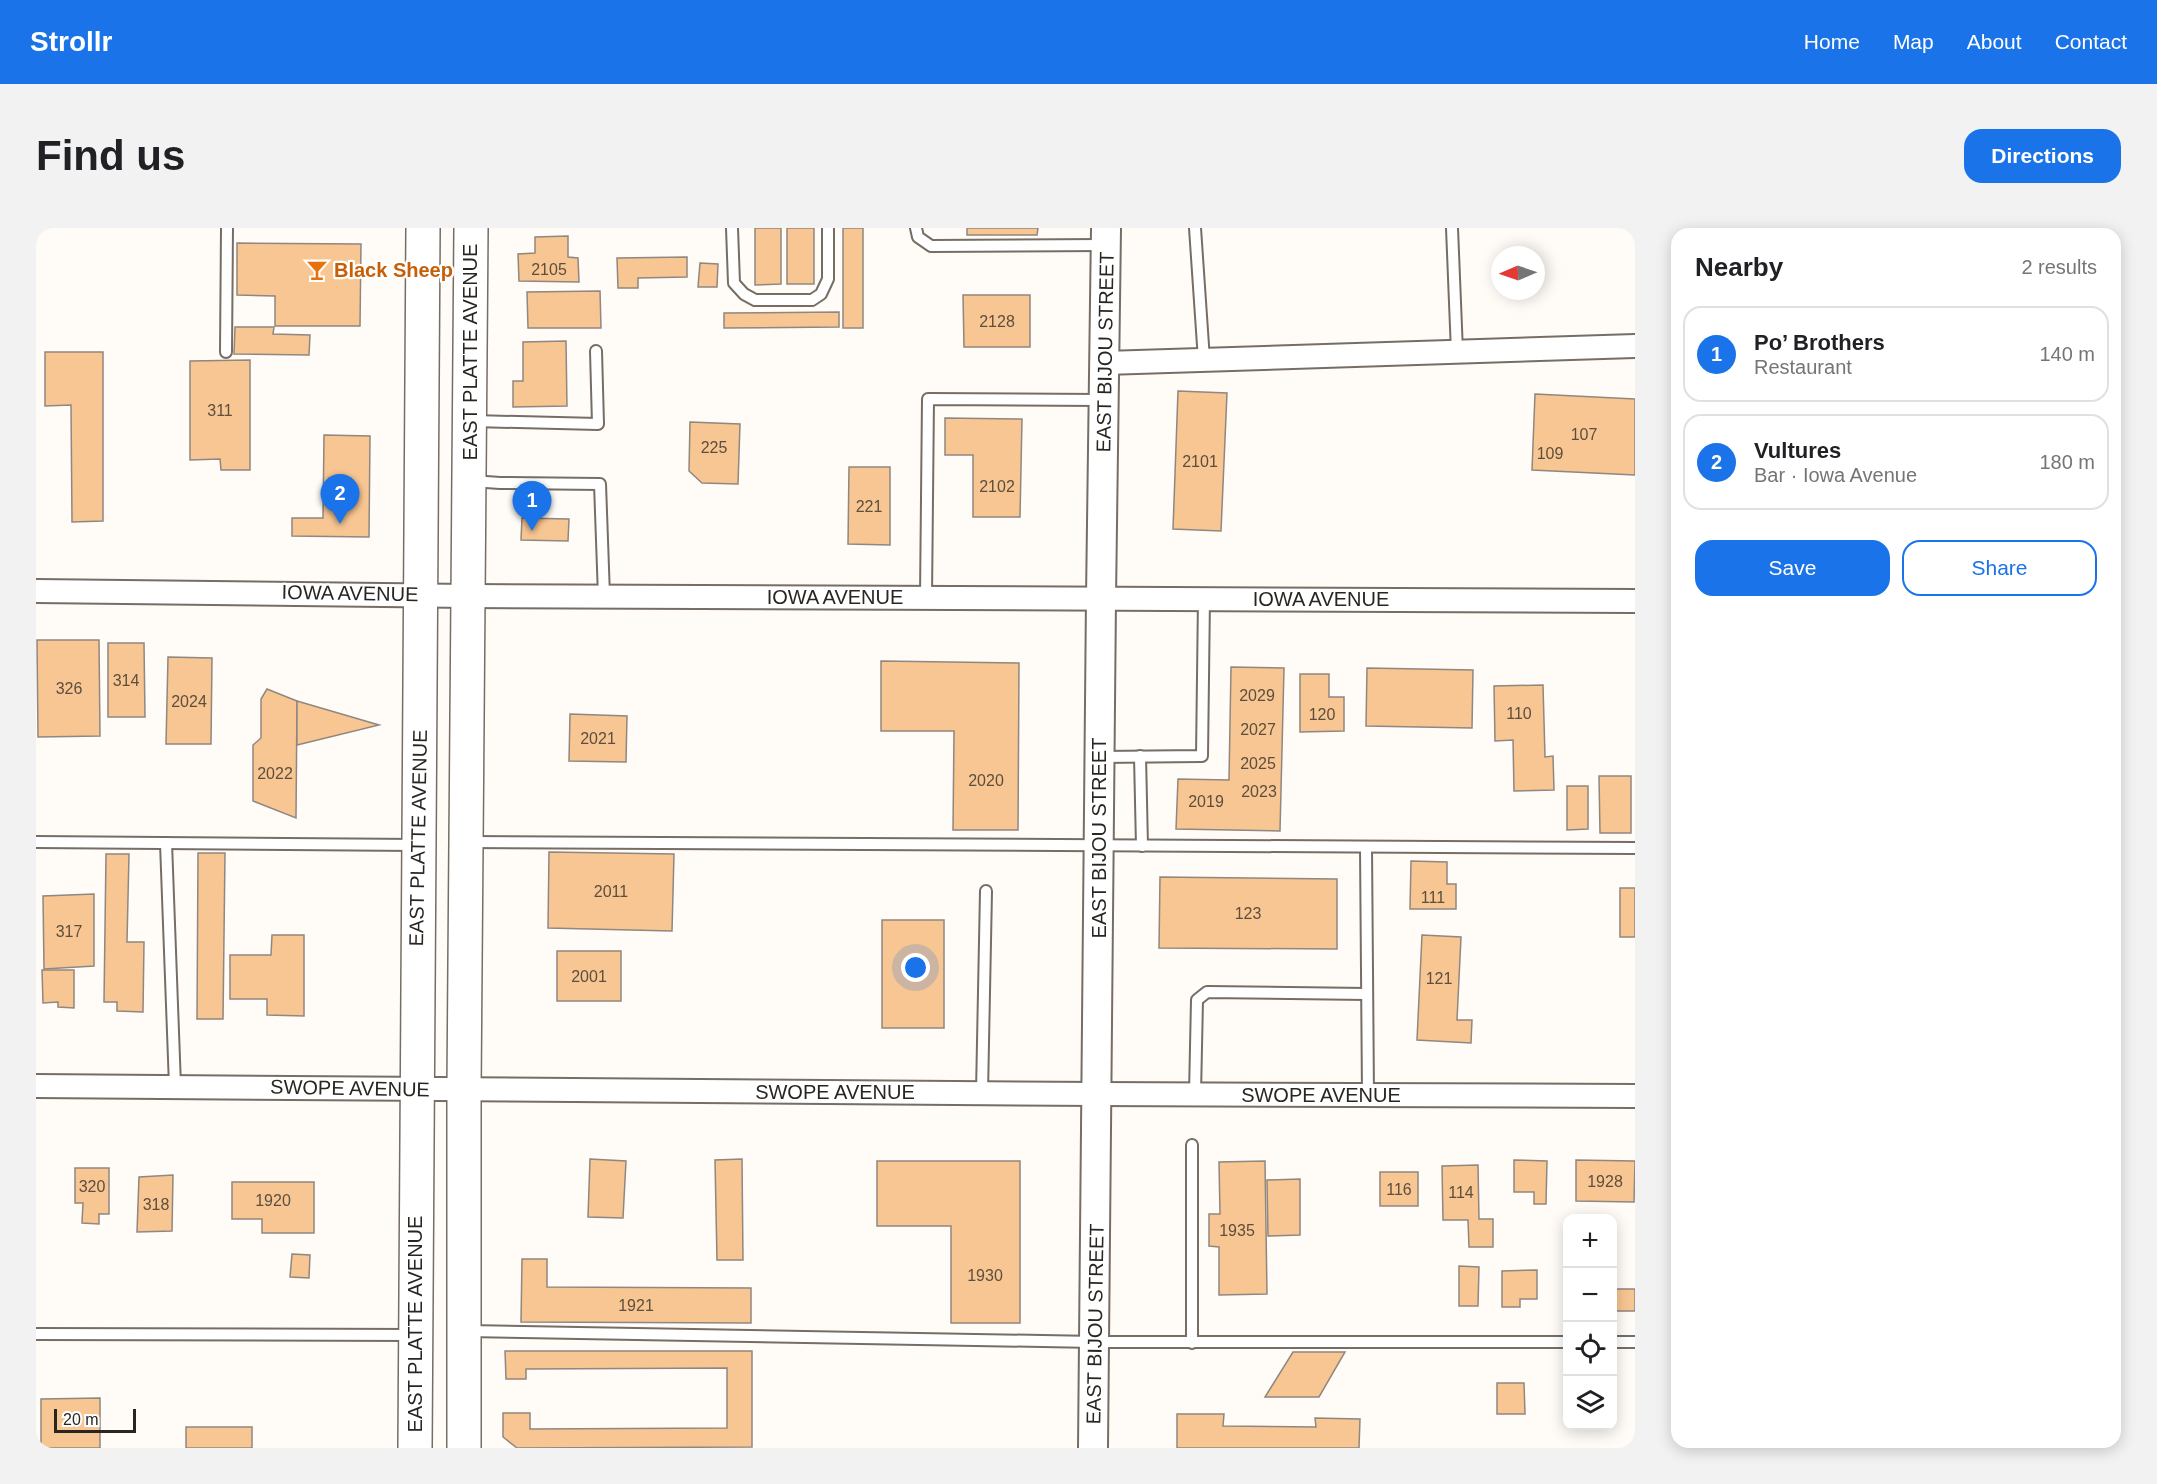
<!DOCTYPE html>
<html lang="en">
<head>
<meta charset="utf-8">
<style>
	:root { --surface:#fff; --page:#f2f2f2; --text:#202124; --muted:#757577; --line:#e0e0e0; --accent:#1a73e8 }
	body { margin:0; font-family:Helvetica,sans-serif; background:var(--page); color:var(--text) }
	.controls { position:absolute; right:18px; bottom:18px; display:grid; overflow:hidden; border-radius:12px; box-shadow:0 3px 15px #0003 }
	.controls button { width:54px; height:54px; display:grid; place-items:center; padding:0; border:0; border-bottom:2px solid var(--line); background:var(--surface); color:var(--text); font:30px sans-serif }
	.compass { position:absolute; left:1455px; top:18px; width:54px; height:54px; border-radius:50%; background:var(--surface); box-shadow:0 3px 15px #0003; rotate:268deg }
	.scale { position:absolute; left:18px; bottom:15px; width:82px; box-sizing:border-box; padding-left:6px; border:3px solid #292622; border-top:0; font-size:16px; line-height:21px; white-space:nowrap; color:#292622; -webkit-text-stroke:4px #fff; paint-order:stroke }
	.you { position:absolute; left:880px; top:740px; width:21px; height:21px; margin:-15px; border:4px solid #fff; border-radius:50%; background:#1a73e8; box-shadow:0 0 0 9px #1a73e833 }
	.badge { display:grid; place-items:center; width:39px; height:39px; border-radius:50%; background:var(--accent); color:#fff; font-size:20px; font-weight:700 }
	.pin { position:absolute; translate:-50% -50px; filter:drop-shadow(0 2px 3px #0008) }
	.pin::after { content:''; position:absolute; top:32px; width:21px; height:18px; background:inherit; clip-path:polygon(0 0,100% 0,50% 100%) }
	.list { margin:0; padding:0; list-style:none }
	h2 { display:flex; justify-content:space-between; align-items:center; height:78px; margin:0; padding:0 24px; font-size:26px }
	h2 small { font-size:20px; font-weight:400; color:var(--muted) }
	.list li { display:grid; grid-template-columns:39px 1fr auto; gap:18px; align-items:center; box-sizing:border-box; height:96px; margin:0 12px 12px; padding:0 12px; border:2px solid var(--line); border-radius:18px }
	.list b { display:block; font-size:22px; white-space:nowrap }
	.list p { margin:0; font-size:20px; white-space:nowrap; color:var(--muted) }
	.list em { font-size:20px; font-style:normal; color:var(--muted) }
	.actions { display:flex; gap:12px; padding:18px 24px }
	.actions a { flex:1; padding:14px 0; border:2px solid var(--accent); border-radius:18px; text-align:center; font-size:21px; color:var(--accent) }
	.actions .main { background:var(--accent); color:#fff }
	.icon { flex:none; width:33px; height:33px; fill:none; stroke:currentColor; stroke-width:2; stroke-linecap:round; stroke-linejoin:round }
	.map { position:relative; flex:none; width:1599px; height:1220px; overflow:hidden; border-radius:18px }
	header { display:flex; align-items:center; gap:36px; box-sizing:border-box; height:84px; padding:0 30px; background:var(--accent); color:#fff }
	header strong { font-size:28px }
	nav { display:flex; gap:33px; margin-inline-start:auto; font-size:21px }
	.intro { display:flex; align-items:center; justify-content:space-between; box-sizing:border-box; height:144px; padding:0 36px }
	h1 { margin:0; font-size:42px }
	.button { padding:15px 27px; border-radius:18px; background:var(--accent); color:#fff; font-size:21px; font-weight:700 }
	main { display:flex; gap:36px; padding:0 36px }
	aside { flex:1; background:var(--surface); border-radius:18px; box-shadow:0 3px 15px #0003 }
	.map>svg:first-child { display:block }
	.building { fill:#f8c692; stroke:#90877f; stroke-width:1.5 }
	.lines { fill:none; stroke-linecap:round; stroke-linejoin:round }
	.service-casing { stroke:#766d65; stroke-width:14 }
	.minor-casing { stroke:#766d65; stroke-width:26 }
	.tertiary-casing { stroke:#766d65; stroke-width:32 }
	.primary-casing { stroke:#766d65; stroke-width:36 }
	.service { stroke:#fff; stroke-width:10 }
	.minor { stroke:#fff; stroke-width:22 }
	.tertiary { stroke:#fff; stroke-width:28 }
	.primary { stroke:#fff; stroke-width:33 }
	.labels { text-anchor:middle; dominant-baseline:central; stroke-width:4.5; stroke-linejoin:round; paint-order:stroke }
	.number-label { font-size:16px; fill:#5d4e3e }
	.food-label { font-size:20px; font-weight:bold; fill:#c56008; stroke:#fff; text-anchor:start }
	.street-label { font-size:20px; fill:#292622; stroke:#fff }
</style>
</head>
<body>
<header>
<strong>Strollr</strong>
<nav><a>Home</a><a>Map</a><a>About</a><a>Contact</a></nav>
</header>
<div class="intro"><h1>Find us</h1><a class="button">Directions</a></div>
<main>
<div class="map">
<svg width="1599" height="1220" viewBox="0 0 1599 1220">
	<rect width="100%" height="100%" fill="#fffbf7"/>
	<g class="building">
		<path d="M719 0H745V56L719 57Z"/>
		<rect x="751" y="0" width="27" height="56"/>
		<rect x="807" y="0" width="20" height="100"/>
		<path d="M931 0H1002L1001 7H931Z"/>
		<path d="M532 8V29L542 30 543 54 483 53 482 26 499 25V9Z"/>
		<path d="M201 15 325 16 324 98H239V68L201 67Z"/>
		<path d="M651 29V49L602 50V60H582L581 30Z"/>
		<path d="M664 35 682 36 681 59H662Z"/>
		<path d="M564 63 565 100H492L491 64Z"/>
		<path d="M927 67H994V119H928Z"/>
		<path d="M803 84V99L688 100V85Z"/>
		<path d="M199 99H238L237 106 274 107 273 127 198 126Z"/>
		<path d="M530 113 531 178 477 179V153H487V114Z"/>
		<path d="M9 124H67V293L36 294 35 177 9 178Z"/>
		<path d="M214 132V242H185L184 231 154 232V133Z"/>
		<path d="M1142 163 1191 165 1185 303 1137 301Z"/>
		<path d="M1499 166 1599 171V247L1496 242Z"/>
		<path d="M909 190 986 191 984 289H937V227H909Z"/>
		<path d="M654 194 704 196 702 256 666 255 653 243Z"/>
		<path d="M288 207 334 208 333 309 256 308V290H287Z"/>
		<path d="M813 239H854V317L812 316Z"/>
		<path d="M486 290 533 291 532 313 485 312Z"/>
		<path d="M1 412H63L64 508 2 509Z"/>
		<path d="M72 415H108L109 489H72Z"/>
		<path d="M132 429 176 430 175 516H130Z"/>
		<path d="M845 433 983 435 982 602H917L918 503H845Z"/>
		<path d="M1195 439 1248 440 1244 603 1140 601 1142 551 1193 552Z"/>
		<path d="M1331 440 1437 442 1436 500 1330 498Z"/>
		<path d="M1264 446H1293V469H1308V503L1264 504Z"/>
		<path d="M1507 457 1509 529 1517 528 1518 562 1478 563 1477 512 1459 513 1458 458Z"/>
		<path d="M231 461 261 473 260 590 217 573V517L225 510V471Z"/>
		<path d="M261 473 343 497 261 517Z"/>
		<path d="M534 486 591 488 590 534 533 533Z"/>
		<path d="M1563 548H1595V605H1564Z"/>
		<path d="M1531 558H1552V601L1531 602Z"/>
		<path d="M513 624 638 626 636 703 512 700Z"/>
		<path d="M162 625H189L187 791H161Z"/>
		<path d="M70 626H93L91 714H108L107 784 81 783V774H68Z"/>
		<path d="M1375 633 1411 634V656H1420V681H1374Z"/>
		<path d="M1124 649 1301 651V721L1123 720Z"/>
		<rect x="1584" y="660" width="15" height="49"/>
		<path d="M58 666V738L8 741 7 668Z"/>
		<rect x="846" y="692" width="62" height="108"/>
		<path d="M236 707H268V788L231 787V771H194V727H235Z"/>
		<path d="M1386 707 1425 709 1421 792H1436L1435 815 1381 812Z"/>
		<rect x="521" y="723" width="64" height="50"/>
		<path d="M6 742H38V780L22 779V774L7 775Z"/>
		<path d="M554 931 590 933 587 990 552 989Z"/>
		<path d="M706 931 707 1032H681L679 932Z"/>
		<path d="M1478 932 1511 933 1510 976H1498V964H1478Z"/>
		<path d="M1540 932 1599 933 1598 974 1540 973Z"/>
		<path d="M841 933H984V1095H915V998H841Z"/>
		<path d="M1229 933 1231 1066 1183 1067V1019L1173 1018V986H1184L1183 934Z"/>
		<path d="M1442 937 1443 991H1457V1019H1433L1432 992H1407L1406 938Z"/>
		<path d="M39 940H73V986H63V996L46 995 47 975H39Z"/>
		<rect x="1344" y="944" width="38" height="34"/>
		<path d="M137 947 136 1003 101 1004 103 949Z"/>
		<path d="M1264 951V1007L1232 1008 1231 952Z"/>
		<path d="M196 954H278V1005H226V991H196Z"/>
		<path d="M256 1026 274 1027 273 1050 254 1049Z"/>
		<path d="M486 1031H511V1059L715 1060V1095L485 1094Z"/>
		<path d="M1423 1038 1443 1039 1442 1078H1423Z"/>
		<path d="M1501 1042V1071H1484V1079H1466V1043Z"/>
		<rect x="1576" y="1061" width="23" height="22"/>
		<path d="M469 1123H716V1219L481 1220 467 1209V1185H494V1201L691 1200V1140L490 1141V1151H470Z"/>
		<path d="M1257 1124H1309L1283 1169H1229Z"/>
		<path d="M1461 1155H1488L1489 1186H1461Z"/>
		<path d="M64 1170V1220H5V1171Z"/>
		<path d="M1141 1186H1188L1187 1198 1280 1199 1279 1190 1324 1191 1323 1220H1141Z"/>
		<rect x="150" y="1199" width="66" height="21"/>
	</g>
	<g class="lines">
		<defs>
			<g id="service">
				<path d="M696 0 698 55 708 66 719 72H776L785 66 792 51V0"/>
				<path d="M880 0 882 9 895 18 1067 17"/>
				<path d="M1159 0 1168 132"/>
				<path d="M1416 0 1421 124"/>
				<path d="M190 124 191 0"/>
				<path d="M437 193 562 196 560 123"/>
				<path d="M436 253 464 255 564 256 568 368"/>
				<path d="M890 369 892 171 1065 172"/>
				<path d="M1104 528 1106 618"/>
				<path d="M1064 529 1166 528 1168 370"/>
				<path d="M0 614 381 617"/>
				<path d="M432 614 1599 620"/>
				<path d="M130 615 139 858"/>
				<path d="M1330 619 1332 867"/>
				<path d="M946 865 950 663"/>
				<path d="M1159 866 1161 772 1171 764 1331 766"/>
				<path d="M1156 917V1115"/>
				<path d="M431 1103 1059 1114H1532"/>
				<path d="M0 1106 378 1107"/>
				<path d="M1576 1114H1599"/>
			</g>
			<g id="minor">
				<path d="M1069 135 1599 118"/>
				<path d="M0 363 433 368 1599 373"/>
				<path d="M0 858 1061 866 1599 868"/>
			</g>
			<path id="tertiary" d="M1057 1220 1065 370 1070 0"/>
			<g id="primary">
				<path d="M379 1220 387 0"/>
				<path d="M428 1220V861L435 0"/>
			</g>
		</defs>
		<use href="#service" class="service-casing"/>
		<use href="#minor" class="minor-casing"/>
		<use href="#tertiary" class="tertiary-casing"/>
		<use href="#primary" class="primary-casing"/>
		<use href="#service" class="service"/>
		<use href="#minor" class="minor"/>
		<use href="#tertiary" class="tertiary"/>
		<use href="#primary" class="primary"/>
	</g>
	<defs>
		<symbol id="bar-bare" viewBox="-9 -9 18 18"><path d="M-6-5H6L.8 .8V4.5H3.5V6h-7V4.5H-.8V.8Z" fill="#e8710a" stroke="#fff" stroke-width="2.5" paint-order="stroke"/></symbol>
	</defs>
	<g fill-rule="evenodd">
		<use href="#bar-bare" x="266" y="27" width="30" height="30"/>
	</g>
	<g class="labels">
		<g class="number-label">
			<text x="513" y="41">2105</text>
			<text x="961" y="93">2128</text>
			<text x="184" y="182">311</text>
			<text x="1548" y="206">107</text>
			<text x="678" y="219">225</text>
			<text x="1514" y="225">109</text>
			<text x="1164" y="233">2101</text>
			<text x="961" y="258">2102</text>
			<text x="833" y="278">221</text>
			<text x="90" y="452">314</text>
			<text x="33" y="460">326</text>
			<text x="1221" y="467">2029</text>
			<text x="153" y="473">2024</text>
			<text x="1483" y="485">110</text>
			<text x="1286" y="486">120</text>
			<text x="1222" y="501">2027</text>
			<text x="562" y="510">2021</text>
			<text x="1222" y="535">2025</text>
			<text x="239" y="545">2022</text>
			<text x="950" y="552">2020</text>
			<text x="1223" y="563">2023</text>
			<text x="1170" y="573">2019</text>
			<text x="575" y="663">2011</text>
			<text x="1397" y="669">111</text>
			<text x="1212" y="685">123</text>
			<text x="33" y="703">317</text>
			<text x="553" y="748">2001</text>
			<text x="1403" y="750">121</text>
			<text x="1569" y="953">1928</text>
			<text x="56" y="958">320</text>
			<text x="1363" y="961">116</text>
			<text x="1425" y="964">114</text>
			<text x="237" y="972">1920</text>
			<text x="120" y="976">318</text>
			<text x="1201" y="1002">1935</text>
			<text x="949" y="1047">1930</text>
			<text x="600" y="1077">1921</text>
		</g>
		<g class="food-label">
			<text x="298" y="42">Black Sheep</text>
		</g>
		<g class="street-label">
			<text transform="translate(434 124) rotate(-90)">EAST PLATTE AVENUE</text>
			<text transform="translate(1069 124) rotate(-89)">EAST BIJOU STREET</text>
			<text transform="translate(314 365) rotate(1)">IOWA AVENUE</text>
			<text x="799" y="369">IOWA AVENUE</text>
			<text x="1285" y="371">IOWA AVENUE</text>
			<text transform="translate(382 610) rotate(-89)">EAST PLATTE AVENUE</text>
			<text transform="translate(1063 610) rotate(-90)">EAST BIJOU STREET</text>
			<text transform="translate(314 860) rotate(1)">SWOPE AVENUE</text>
			<text x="799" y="864">SWOPE AVENUE</text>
			<text x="1285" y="867">SWOPE AVENUE</text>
			<text transform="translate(379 1096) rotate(-90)">EAST PLATTE AVENUE</text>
			<text transform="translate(1059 1096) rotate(-89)">EAST BIJOU STREET</text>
		</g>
	</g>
</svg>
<div class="controls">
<button>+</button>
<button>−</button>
<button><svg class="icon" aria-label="locate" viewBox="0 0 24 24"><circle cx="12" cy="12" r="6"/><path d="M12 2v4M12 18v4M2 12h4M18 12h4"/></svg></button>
<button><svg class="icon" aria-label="layers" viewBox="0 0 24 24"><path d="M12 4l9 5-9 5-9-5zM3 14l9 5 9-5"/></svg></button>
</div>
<svg class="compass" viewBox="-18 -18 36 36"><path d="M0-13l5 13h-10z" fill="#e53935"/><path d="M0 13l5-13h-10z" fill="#757577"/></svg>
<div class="scale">20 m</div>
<div class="you"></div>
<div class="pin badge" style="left:496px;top:303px">1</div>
<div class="pin badge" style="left:304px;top:296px">2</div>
</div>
<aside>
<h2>Nearby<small>2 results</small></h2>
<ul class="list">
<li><span class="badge">1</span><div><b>Po’ Brothers</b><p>Restaurant</p></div><em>140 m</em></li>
<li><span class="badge">2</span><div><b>Vultures</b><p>Bar · Iowa Avenue</p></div><em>180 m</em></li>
</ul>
<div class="actions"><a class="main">Save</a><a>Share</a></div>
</aside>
</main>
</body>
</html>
